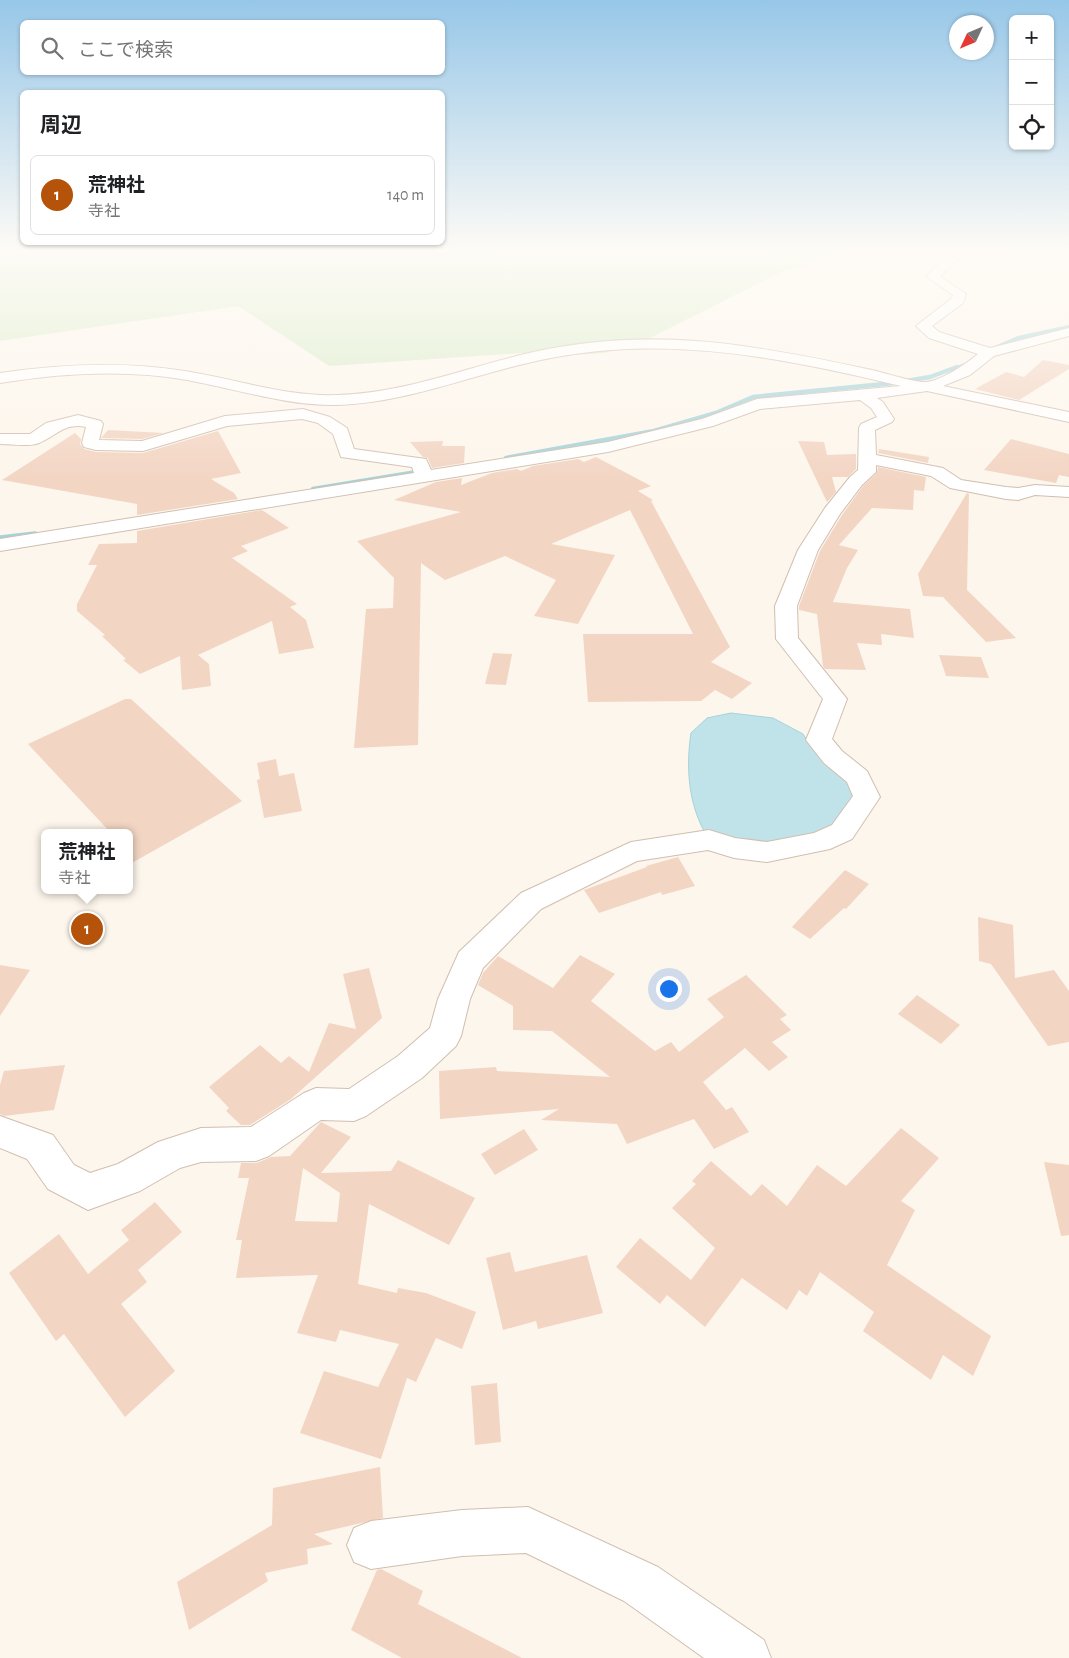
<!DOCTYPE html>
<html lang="ja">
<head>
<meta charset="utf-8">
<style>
	:root { --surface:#fff; --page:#f6f6f6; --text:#202124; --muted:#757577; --line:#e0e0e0; --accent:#b45309 }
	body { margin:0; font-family:"Alegreya Sans","Noto Sans JP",sans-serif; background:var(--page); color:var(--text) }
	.controls { position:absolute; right:15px; top:15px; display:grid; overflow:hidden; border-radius:8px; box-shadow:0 1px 4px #0004 }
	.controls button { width:45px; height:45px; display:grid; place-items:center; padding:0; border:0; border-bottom:1px solid var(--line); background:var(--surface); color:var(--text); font:25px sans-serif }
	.compass { position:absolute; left:949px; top:15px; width:45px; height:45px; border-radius:50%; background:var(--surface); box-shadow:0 1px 4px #0004; rotate:226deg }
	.you { position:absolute; left:668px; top:988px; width:18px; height:18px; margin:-12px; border:4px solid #fff; border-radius:50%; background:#1a73e8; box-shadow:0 0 0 8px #1a73e833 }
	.badge { display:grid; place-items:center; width:32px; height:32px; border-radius:50%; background:var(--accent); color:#fff; font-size:16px; font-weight:700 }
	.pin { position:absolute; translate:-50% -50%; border:2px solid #fff; box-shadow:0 1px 5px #0006 }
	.popup { position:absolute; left:41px; top:829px; width:92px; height:65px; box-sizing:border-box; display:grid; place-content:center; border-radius:8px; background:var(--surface); filter:drop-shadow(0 1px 4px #0005); font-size:16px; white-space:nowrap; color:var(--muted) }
	.popup b { font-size:19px; color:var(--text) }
	.popup::after { content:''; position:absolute; left:50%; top:100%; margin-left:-10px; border:10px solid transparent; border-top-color:var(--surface) }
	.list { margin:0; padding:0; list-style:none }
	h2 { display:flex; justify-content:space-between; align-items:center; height:65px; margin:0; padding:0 20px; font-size:21px }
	h2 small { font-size:16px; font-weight:400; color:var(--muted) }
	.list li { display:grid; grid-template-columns:32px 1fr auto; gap:15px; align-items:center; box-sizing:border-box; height:80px; margin:0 10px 10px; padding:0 10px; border:1px solid var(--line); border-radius:8px }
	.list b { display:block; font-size:19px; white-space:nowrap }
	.list p { margin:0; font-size:16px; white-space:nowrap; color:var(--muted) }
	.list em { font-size:16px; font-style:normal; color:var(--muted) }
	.icon { flex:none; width:28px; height:28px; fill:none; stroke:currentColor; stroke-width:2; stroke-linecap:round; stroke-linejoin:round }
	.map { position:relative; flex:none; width:1069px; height:1658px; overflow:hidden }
	.search { position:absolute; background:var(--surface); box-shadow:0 1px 4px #0004; left:20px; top:20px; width:425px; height:55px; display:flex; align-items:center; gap:12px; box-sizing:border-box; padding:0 18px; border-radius:8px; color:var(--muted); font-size:19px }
	.panel { position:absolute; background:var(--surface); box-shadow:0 1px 4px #0004; left:20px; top:90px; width:425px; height:155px; border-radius:8px }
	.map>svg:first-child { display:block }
	.green { fill:#d8ecc9 }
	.water { fill:#bfe3e8; stroke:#a5d3da }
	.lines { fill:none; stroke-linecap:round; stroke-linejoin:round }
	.stream-far2 { stroke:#a5d3da; stroke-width:4 }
	.stream-far1 { stroke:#a5d3da; stroke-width:4.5 }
	.stream { stroke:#a5d3da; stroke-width:5.5 }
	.building { fill:#f3d5c3; fill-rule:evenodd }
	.minor-casing { stroke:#d1beb0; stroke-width:2 }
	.minor { fill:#fff; fill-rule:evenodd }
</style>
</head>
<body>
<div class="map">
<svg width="1069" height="1658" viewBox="0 0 1069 1658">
	<rect width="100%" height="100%" fill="#fdf6ec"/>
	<path class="green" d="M7 250H867L783 271 642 342 604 353 575 355 552 351 329 366 238 306 0 341V254Z"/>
	<path class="water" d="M731 713 773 718 803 734 811 746 841 771 858 799 827 832 780 843 730 841 704 831C688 801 686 766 691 733L707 718Z"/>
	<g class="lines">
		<g class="stream-far2">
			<path d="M990 350 1018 338 1069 327"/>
			<path d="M954 369 970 363"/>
		</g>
		<g class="stream-far1">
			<path d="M506 458 654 431 716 413 753 397 894 383 930 377 957 367"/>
			<path d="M313 489 423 471"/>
		</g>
		<path class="stream" d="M0 538 35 534"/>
	</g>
	<g class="building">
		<path d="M1043 360 1069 365V369L1019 400 975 389 1006 372 1024 377Z"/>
		<path d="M108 430 164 433 142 439 101 438Z"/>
		<path d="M218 431 241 473 211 479 234 493 238 499 137 515V504L2 480 75 433 81 439 80 444 84 449 96 452 143 453Z"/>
		<path d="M1011 439 1069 454V477L1059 475 1056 483 984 470Z"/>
		<path d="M443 441 442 446H465L464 463 432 468 428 458 423 457 410 442Z"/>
		<path d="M798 441 824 442 827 455 856 454V469L848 477H832L836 492 827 502Z"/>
		<path d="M879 449 929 457 928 463 878 453Z"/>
		<path d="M596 457 651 486 638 491 653 500 651 501 730 647 711 662 752 683 732 699 715 690 701 701 588 702 583 634H693L630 510 551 544 615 555 578 624 534 616 556 580 505 556 445 580 421 563 418 745 354 748 366 609 393 608 394 578 357 541 461 512 394 500 436 482 462 478 461 485 492 473 517 469 521 471 533 466 578 459 584 462Z"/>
		<path d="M878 467 926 477 924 491 914 490 913 510 872 508 839 545 858 550 847 568 833 602 910 609 914 638 881 634 882 645 857 643 866 670 825 669 823 666 817 614 799 610V606L820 551 842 515 863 486 877 473Z"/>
		<path d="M967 493 969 494 967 590 1016 638 986 642 943 597 923 596 918 574Z"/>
		<path d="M262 510 289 528 241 546 248 551 232 558 297 604 290 607 306 620 314 648 279 654 272 621 198 655 209 664 211 686 182 690 180 656 140 674 123 660 126 659 102 636 105 635 77 611V604L97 565H88L99 544 137 543V531Z"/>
		<path d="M493 653 512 654 506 685 485 684Z"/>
		<path d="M939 655 981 657 989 678 946 676Z"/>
		<path d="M125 699H131L242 801 130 864V833H111L28 744Z"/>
		<path d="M276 759 279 776 294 773 302 811 264 818 257 780 260 779 257 763Z"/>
		<path d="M678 857 695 886 662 895 661 892 599 913 584 890 647 867 646 866Z"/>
		<path d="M845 870 869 884 846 909 844 908 810 939 792 927Z"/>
		<path d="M978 917 1013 925 1015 978 1054 970 1069 991V1042L1048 1046 991 964 979 961Z"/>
		<path d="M580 955 615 974 591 1001 655 1051 671 1042 679 1052 724 1017 707 999 746 975 787 1015 780 1019 791 1030 772 1042 788 1057 769 1071 745 1048 703 1082 726 1110 732 1107 749 1132 714 1149 694 1119 627 1144 617 1124 541 1120 559 1109 440 1119 439 1071 496 1067 497 1071 610 1077 552 1031 513 1030V1006L478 985 483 973 498 956 553 988Z"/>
		<path d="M0 965 30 970 0 1016Z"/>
		<path d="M369 968 382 1018 291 1099 250 1125H241L226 1111 229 1108 209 1087 260 1045 281 1063 289 1056 309 1072 329 1023 356 1029 343 974Z"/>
		<path d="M917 995 960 1025 941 1044 898 1014Z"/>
		<path d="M65 1065 54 1110 4 1116 0 1114V1085L4 1071Z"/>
		<path d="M321 1122 351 1137 321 1173 391 1171 398 1160 475 1198 449 1245 369 1204 358 1284 397 1293 398 1288 426 1293 476 1312 462 1349 436 1338 416 1382 407 1378 381 1459 300 1433 324 1371 378 1387 399 1344 340 1330 336 1342 297 1333 318 1275 236 1278 242 1240H236L249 1178H238L241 1163H257L271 1157 290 1156ZM303 1168 340 1193 337 1222 295 1221Z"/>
		<path d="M901 1128 939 1158 901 1201 915 1210 887 1265 991 1336 973 1376 943 1355 931 1380 863 1331 874 1312 820 1272 807 1296 799 1290 787 1310 742 1278 705 1327 667 1295 660 1304 616 1267 640 1238 691 1280 715 1248 672 1208 696 1184 692 1181 711 1161 751 1196 762 1184 787 1206 817 1165 846 1186Z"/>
		<path d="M524 1129 538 1150 495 1175 481 1154Z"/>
		<path d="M1044 1162 1069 1165V1235L1061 1236Z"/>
		<path d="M155 1202 182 1232 138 1270 147 1282 121 1304 175 1371 125 1417 64 1334 56 1341 9 1273 59 1234 88 1274 129 1240 121 1230Z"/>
		<path d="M510 1252 515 1272 587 1255 603 1313 538 1329 536 1321 503 1330 486 1258Z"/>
		<path d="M497 1383 501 1442 475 1445 471 1386Z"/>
		<path d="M380 1467 383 1518 314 1534 333 1544 307 1549 308 1564 265 1573 268 1581 189 1630 177 1582 272 1525 273 1488Z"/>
		<path d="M381 1569 423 1591 418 1604 522 1658H402L351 1630 377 1570Z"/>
	</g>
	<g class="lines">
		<defs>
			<g id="minor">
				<path d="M955 250H968L940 276 966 294 963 303 932 326 939 332 990 348 1069 328V336L994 356 970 375 943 386 1069 412V422L927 391 877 398 883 402 894 419 892 422 875 430 876 455 943 468 961 480 1006 487 1018 488 1035 485 1069 487V497L1035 495 1018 500 1006 499 950 488 931 476 876 465V472L862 485 840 514 818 550 797 606 798 638 847 699 832 739 842 751 867 771 880 797 852 839 830 849 767 862 734 858 708 850 637 861 541 909 483 968 470 999 461 1036 456 1046 422 1078 366 1116 354 1121 321 1120 269 1156 256 1161 201 1162 180 1168 140 1191 88 1210 48 1189 27 1159 0 1148V1116L53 1135 74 1165 90 1173 118 1164 158 1142 201 1128 251 1127 304 1093 316 1088 349 1089 398 1056 430 1028 438 999 459 952 521 893 631 842 709 830 735 838 767 842 814 833 832 825 853 796 847 782 824 763 806 740 823 699 776 639 775 606 798 550 825 508 850 477 858 470 859 428 861 424 877 417 871 408 860 400 760 409 713 426 608 452 0 551V539L414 473 412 467 341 457 333 434 318 423 302 419 227 426 143 451 96 450 84 447 82 443 86 427C65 422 56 436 39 443 29 447 12 444 0 444V434H30L46 423 78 415 101 421 103 424 99 440 142 441 225 416 303 409 330 417 347 428 354 449 426 459 431 470 608 442 702 419 757 399 901 386C788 359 672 335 556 357 482 370 412 403 337 405 286 406 237 389 187 380 125 369 62 373 0 383V373C62 364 123 361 185 371 236 379 286 397 338 395 404 393 465 368 529 353 594 338 662 336 728 344 775 350 821 359 867 369 879 371 915 383 926 382 941 381 966 364 978 354L929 338 916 326 952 298 953 295 926 276Z"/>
				<path d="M528 1507 658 1567 764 1640 771 1658H704L624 1601 526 1553 462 1556 371 1569 354 1562 347 1545 354 1528 371 1521 462 1510Z"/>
			</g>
		</defs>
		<use href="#minor" class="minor-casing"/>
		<use href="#minor" class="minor"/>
	</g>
	<linearGradient id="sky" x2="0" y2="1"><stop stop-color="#97c7e8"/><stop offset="0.52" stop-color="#fefbf6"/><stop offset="1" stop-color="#fefbf6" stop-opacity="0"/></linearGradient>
	<rect width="1069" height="482" fill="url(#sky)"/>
</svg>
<div class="controls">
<button>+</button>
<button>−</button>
<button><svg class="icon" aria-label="locate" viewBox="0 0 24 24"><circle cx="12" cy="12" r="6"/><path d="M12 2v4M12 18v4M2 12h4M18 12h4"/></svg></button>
</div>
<svg class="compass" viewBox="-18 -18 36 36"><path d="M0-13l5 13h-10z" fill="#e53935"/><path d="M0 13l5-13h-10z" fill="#757577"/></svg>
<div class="you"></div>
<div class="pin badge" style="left:87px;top:929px">1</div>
<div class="popup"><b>荒神社</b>寺社</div>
<div class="search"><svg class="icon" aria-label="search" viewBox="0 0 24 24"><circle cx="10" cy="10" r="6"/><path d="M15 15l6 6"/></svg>ここで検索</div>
<section class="panel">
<h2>周辺<small></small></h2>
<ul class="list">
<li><span class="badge">1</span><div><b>荒神社</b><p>寺社</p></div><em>140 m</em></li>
</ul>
</section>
</div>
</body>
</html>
